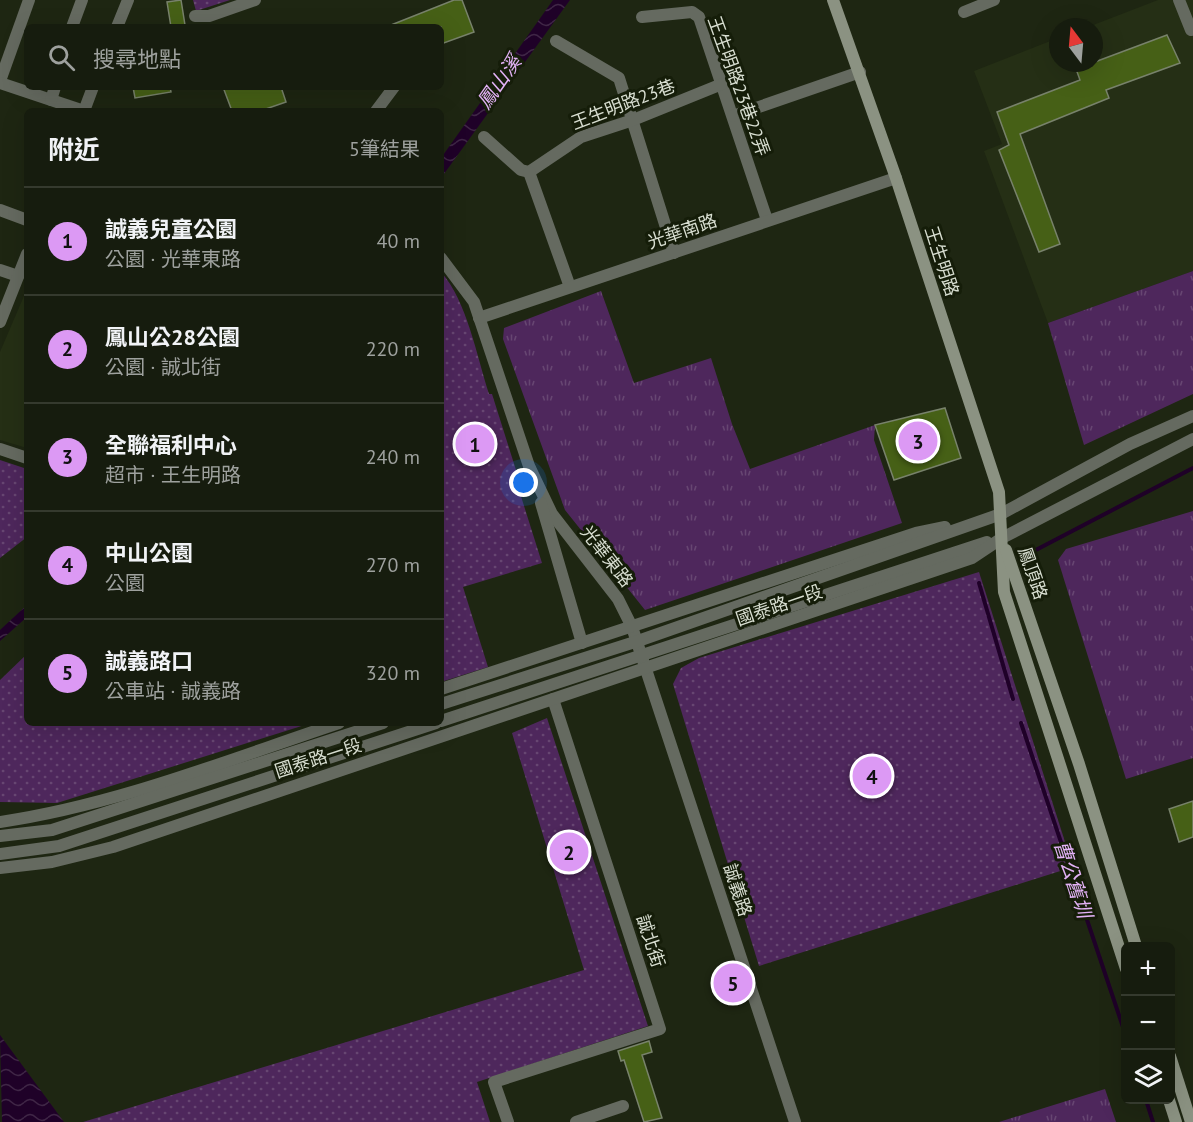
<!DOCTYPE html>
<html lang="zh-TW">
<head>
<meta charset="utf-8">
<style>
	:root { --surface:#161c0e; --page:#23291c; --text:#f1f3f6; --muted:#9ea19e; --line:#353a2e; --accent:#dc99f4 }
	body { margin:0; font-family:"PT Sans","Noto Sans TC",sans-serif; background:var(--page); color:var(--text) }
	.controls { position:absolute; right:18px; bottom:18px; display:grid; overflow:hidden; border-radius:9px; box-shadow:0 6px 24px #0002 }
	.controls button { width:54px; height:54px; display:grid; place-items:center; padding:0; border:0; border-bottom:2px solid var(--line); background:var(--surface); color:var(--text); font:30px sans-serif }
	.compass { position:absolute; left:1049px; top:18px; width:54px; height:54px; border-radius:50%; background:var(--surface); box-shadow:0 6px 24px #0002; rotate:344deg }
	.you { position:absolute; left:524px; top:483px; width:21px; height:21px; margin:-15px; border:4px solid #fff; border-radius:50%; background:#1a73e8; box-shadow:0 0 0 9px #1a73e833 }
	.badge { display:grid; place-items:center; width:39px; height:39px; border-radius:50%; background:var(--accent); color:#111; font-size:20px; font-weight:700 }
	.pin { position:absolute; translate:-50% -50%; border:3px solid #fff; box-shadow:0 2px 6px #0006 }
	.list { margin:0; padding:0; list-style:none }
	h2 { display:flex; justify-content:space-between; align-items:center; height:78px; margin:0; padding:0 24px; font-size:26px }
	h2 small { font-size:20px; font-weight:400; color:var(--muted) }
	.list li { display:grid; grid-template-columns:39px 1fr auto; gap:18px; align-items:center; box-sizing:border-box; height:108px; padding:0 24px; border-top:2px solid var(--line) }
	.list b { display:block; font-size:22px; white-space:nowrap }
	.list p { margin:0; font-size:20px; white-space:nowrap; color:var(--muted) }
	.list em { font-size:20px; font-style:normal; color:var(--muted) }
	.icon { flex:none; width:33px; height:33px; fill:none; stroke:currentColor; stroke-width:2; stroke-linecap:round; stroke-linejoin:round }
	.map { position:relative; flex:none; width:1193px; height:1122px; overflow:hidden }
	.search { position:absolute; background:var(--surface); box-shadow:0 6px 24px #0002; left:24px; top:24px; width:420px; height:66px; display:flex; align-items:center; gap:15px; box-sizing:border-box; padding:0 21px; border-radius:9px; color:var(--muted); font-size:22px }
	.panel { position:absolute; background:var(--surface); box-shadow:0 6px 24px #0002; left:24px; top:108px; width:420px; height:618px; border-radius:9px }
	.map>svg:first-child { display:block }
	.built { fill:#252f15 }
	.grass { fill:url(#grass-tufts) }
	.park { fill:url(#park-dots) }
	.water { fill:url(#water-waves) }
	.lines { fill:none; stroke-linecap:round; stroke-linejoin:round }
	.stream { stroke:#1f0128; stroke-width:4 }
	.building { fill:#466016; stroke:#78826b; stroke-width:1.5 }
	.minor { stroke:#656a60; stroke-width:12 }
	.tertiary { stroke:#656a60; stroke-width:12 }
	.secondary { stroke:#8b9282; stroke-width:12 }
	.labels { text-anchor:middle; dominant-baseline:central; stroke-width:6; stroke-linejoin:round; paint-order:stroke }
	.street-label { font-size:18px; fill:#d8ded1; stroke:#151d09 }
	.water-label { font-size:20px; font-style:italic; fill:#e2b1f5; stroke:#151d09 }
</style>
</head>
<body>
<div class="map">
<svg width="1193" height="1122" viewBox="0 0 1193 1122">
	<defs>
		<pattern id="grass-tufts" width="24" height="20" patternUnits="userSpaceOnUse" patternTransform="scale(1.5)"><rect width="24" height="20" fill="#4e275c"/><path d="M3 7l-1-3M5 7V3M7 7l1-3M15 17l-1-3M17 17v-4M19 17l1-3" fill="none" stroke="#674672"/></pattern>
		<pattern id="park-dots" width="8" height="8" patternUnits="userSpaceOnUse" patternTransform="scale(1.5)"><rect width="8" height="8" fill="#4e275c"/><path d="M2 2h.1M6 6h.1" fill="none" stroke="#674672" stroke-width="1.8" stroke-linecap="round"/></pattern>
		<pattern id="water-waves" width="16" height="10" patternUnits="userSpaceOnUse" patternTransform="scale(1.5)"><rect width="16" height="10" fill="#1f0128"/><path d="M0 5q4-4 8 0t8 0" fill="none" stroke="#3f2646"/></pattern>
	</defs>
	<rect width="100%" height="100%" fill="#1e2612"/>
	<g class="built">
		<path d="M1158 0H1193V271L1048 323 984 151 1002 144 974 71 1058 38V63H1094V27H1088Z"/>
		<path d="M27 289V448L0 440V352Z"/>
	</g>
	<g class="grass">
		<path d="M1193 271V394L1084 445 1048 323Z"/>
		<path d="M601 291 634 383 711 358 732 424 750 469 875 425 874 440 902 523 645 610 565 510 503 339 504 328Z"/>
		<path d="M1193 511V758L1126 779 1058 560 1066 549Z"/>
		<path d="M1105 1089 1116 1122H999Z"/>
	</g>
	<g class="park">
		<path d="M193 0H230L196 11Z"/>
		<path d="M441 272C467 301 477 357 489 394H492L522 489 519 490 542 563 463 587 488 667 441 682Z"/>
		<path d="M0 460 27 469V537L0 558Z"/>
		<path d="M979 572 1073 867 759 966 673 684 681 668 699 658Z"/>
		<path d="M27 654V723H311L57 803 0 802V680Z"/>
		<path d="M547 718 648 1026 477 1082 490 1122H83L584 970 512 733Z"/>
	</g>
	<g class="water">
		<path d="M553 0H570L441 178V158Z"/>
		<path d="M27 605V617L0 641V630Z"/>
		<path d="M0 1035 64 1122H2Z"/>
	</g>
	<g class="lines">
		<g class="stream">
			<path d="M1032 552 1193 468"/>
			<path d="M979 583 1013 699"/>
			<path d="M1021 723 1126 1036"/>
			<path d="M1146 1100 1153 1122"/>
		</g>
	</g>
	<g class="building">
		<path d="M181 0 185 25 171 27 167 2Z"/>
		<path d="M454 0H462L474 32 441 44V27H386Z"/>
		<path d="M1167 35 1180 63 1106 90 1109 98 1020 134 1060 244 1039 252 999 150 1009 145 997 112 1080 80 1076 69Z"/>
		<path d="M133 87H170L171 92 135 98Z"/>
		<path d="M223 87H281L286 102 260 111H232Z"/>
		<path d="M945 408 961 458 894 480 875 425Z"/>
		<path d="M1193 801V837L1179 842 1169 809Z"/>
		<path d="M649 1041 652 1052 642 1055 662 1118 644 1122 624 1060 621 1061 618 1051Z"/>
	</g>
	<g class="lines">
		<g class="minor">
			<path d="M1179 0 1191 30"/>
			<path d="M964 12 994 0"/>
			<path d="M195 16H209L255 0"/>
			<path d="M642 17 692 12 699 17 767 220"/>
			<path d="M72 27 82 0"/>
			<path d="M117 27 128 0"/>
			<path d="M556 41 619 78 674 253"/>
			<path d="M0 81 29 0"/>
			<path d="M0 83 84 111"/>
			<path d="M51 100 55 87"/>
			<path d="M84 111 93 87"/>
			<path d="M376 111 394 87"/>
			<path d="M733 116 860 72"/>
			<path d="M484 137 521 170 529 172 581 137 633 120 722 84"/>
			<path d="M529 172 570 287"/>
			<path d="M0 210 27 220"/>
			<path d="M441 258 474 302 532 475"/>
			<path d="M0 270 18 276"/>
			<path d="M479 318 896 178"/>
			<path d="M0 322 27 254"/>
			<path d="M0 449 27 458"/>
			<path d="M530 468 552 514 618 599 632 627 795 1122"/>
			<path d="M541 503 582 643"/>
			<path d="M1001 514 1130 444 1193 416"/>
			<path d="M1002 538 1193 439"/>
			<path d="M508 1122 494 1082 660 1029 553 699"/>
			<path d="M576 1122 623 1106"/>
		</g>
		<g class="tertiary">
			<path d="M441 689 916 533 945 527"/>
			<path d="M441 704 638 641 1001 514"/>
			<path d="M441 721 987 542"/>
			<path d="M0 822C116 805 228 760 339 723"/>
			<path d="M0 836 52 830 383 723"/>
			<path d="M0 854 59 846 436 723"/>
			<path d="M0 868 52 862 113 847 972 558 1002 538"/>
		</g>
		<g class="secondary">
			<path d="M833 0 896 178 999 492 1004 592 1126 969"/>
			<path d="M1006 550 1079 764 1136 946"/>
			<path d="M1170 1056 1191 1122"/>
			<path d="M1169 1100 1176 1122"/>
		</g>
	</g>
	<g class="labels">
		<g class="street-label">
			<text transform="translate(739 86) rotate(70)">王生明路23巷22弄</text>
			<text transform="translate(623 104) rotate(-21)">王生明路23巷</text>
			<text transform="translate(682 231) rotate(-19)">光華南路</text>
			<text transform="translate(942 261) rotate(72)">王生明路</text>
			<text transform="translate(607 556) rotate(52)">光華東路</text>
			<text transform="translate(1033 573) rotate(71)">鳳頂路</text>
			<text transform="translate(779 605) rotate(-19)">國泰路一段</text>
			<text transform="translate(318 758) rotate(-18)">國泰路一段</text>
			<text transform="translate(738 890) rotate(72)">誠義路</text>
			<text transform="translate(651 941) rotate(72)">誠北街</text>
		</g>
		<g class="water-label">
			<text transform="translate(499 82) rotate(-55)">鳳山溪</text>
			<text transform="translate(1073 879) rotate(72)">曹公舊圳</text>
		</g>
	</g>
</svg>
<div class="controls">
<button>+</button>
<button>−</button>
<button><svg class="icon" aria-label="layers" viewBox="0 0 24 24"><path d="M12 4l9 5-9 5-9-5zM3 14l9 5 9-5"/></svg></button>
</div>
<svg class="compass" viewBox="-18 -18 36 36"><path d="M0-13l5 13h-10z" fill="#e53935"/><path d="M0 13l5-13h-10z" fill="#9ea19e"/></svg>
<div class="you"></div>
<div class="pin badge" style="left:475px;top:444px">1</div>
<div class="pin badge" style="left:569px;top:852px">2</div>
<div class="pin badge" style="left:918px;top:441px">3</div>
<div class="pin badge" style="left:872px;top:776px">4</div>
<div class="pin badge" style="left:733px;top:983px">5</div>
<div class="search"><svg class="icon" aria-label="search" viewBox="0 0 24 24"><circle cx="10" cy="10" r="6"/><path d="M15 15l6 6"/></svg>搜尋地點</div>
<section class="panel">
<h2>附近<small>5筆結果</small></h2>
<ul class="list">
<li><span class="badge">1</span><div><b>誠義兒童公園</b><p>公園 · 光華東路</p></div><em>40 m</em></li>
<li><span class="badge">2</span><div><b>鳳山公28公園</b><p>公園 · 誠北街</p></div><em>220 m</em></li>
<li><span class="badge">3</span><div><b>全聯福利中心</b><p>超市 · 王生明路</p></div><em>240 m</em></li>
<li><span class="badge">4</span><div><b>中山公園</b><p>公園</p></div><em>270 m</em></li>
<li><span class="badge">5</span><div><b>誠義路口</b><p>公車站 · 誠義路</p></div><em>320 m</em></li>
</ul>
</section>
</div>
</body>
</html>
